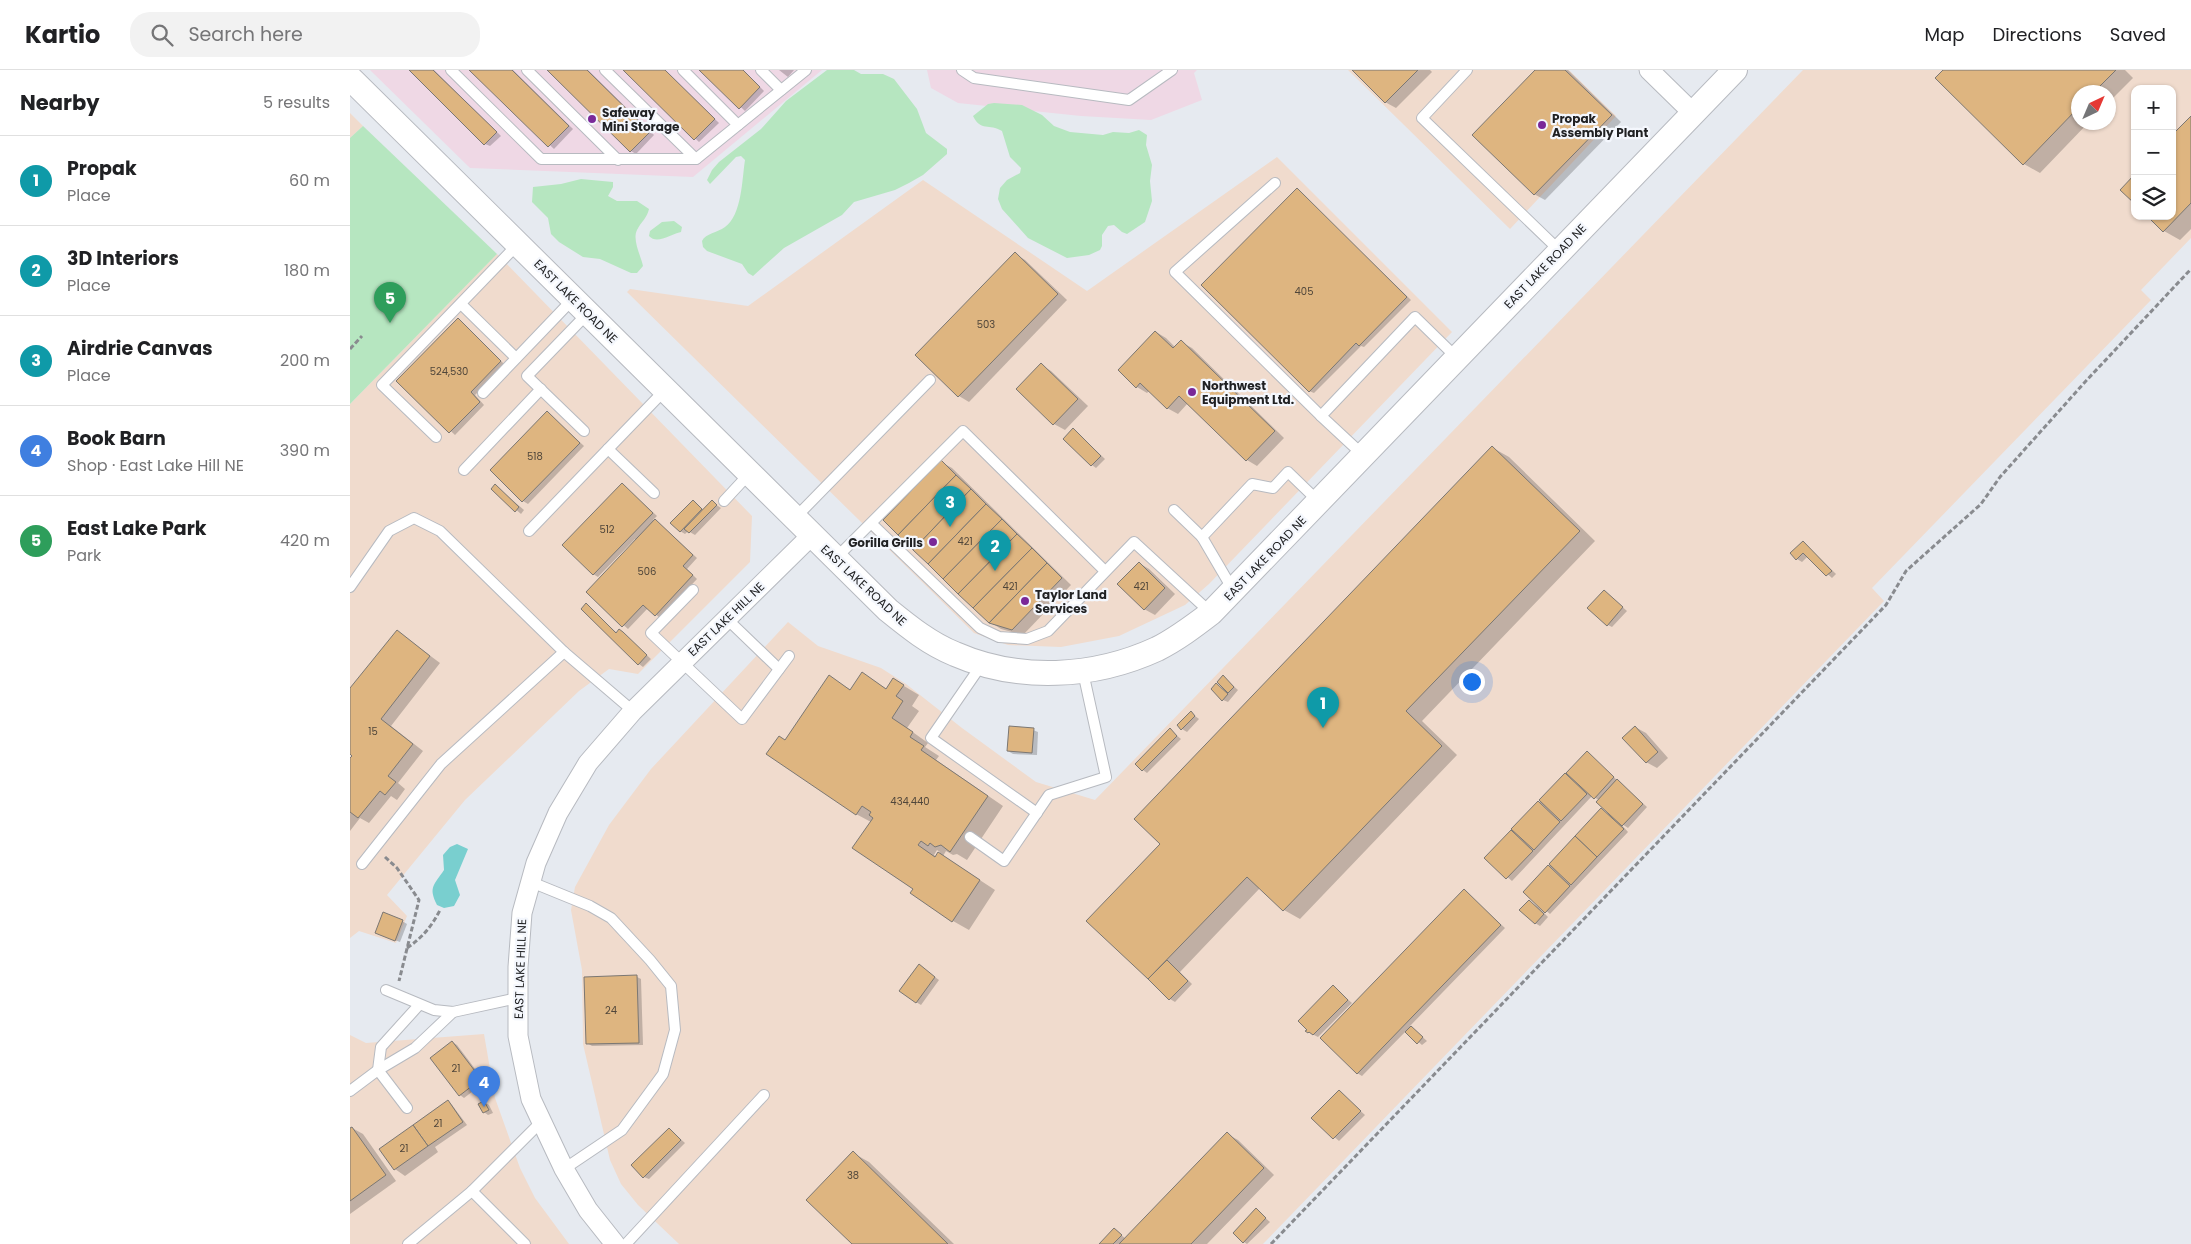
<!DOCTYPE html>
<html lang="en">
<head>
<meta charset="utf-8">
<style>
	:root { --surface:#fff; --page:#f2f2f2; --text:#202124; --muted:#757577; --line:#e0e0e0; --accent:#ea580c }
	body { margin:0; font-family:Poppins,sans-serif; background:var(--page); color:var(--text) }
	.controls { position:absolute; right:15px; top:15px; display:grid; overflow:hidden; border-radius:10px; box-shadow:0 1px 4px #0004 }
	.controls button { width:45px; height:45px; display:grid; place-items:center; padding:0; border:0; border-bottom:1px solid var(--line); background:var(--surface); color:var(--text); font:25px sans-serif }
	.compass { position:absolute; left:1721px; top:15px; width:45px; height:45px; border-radius:50%; background:var(--surface); box-shadow:0 1px 4px #0004; rotate:44deg }
	.you { position:absolute; left:1121px; top:611px; width:18px; height:18px; margin:-12px; border:4px solid #fff; border-radius:50%; background:#1a73e8; box-shadow:0 0 0 8px #1a73e833 }
	.badge { display:grid; place-items:center; width:32px; height:32px; border-radius:50%; background:var(--accent); color:#fff; font-size:16px; font-weight:700 }
	.pin { position:absolute; translate:-50% -41px; filter:drop-shadow(0 1px 2px #0008) }
	.pin::after { content:''; position:absolute; top:26px; width:18px; height:15px; background:inherit; clip-path:polygon(0 0,100% 0,50% 100%) }
	.list { margin:0; padding:0; list-style:none }
	h2 { display:flex; justify-content:space-between; align-items:center; height:65px; margin:0; padding:0 20px; font-size:21px }
	h2 small { font-size:16px; font-weight:400; color:var(--muted) }
	.list li { display:grid; grid-template-columns:32px 1fr auto; gap:15px; align-items:center; box-sizing:border-box; height:90px; padding:0 20px; border-top:1px solid var(--line) }
	.list b { display:block; font-size:19px; white-space:nowrap }
	.list p { margin:0; font-size:16px; white-space:nowrap; color:var(--muted) }
	.list em { font-size:16px; font-style:normal; color:var(--muted) }
	.icon { flex:none; width:28px; height:28px; fill:none; stroke:currentColor; stroke-width:2; stroke-linecap:round; stroke-linejoin:round }
	.map { position:relative; flex:none; width:1841px; height:1174px; overflow:hidden }
	header { display:flex; align-items:center; gap:30px; box-sizing:border-box; height:70px; padding:0 25px; background:var(--surface); border-bottom:1px solid var(--line) }
	header strong { font-size:24px }
	nav { display:flex; gap:28px; margin-inline-start:auto; font-size:18px }
	.search { width:350px; height:45px; background:var(--page); display:flex; align-items:center; gap:12px; box-sizing:border-box; padding:0 18px; border-radius:20px; color:var(--muted); font-size:19px }
	main { display:flex }
	aside { flex:1; background:var(--surface) }
	.map>svg:first-child { display:block }
	.commercial { fill:#efd8e5 }
	.industrial { fill:#f0dbcd; fill-rule:evenodd }
	.green { fill:#b6e6c0 }
	.water { fill:#79cfcf }
	.shadow { fill:#0003; fill-rule:evenodd }
	.building { fill:#deb580; stroke:#7b7773 }
	.lines { fill:none; stroke-linecap:round; stroke-linejoin:round }
	.service-casing { stroke:#b7bac0; stroke-width:12 }
	.minor-casing { stroke:#b7bac0; stroke-width:21 }
	.tertiary-casing { stroke:#b7bac0; stroke-width:26 }
	.path { stroke:#898b8f; stroke-width:3; stroke-dasharray:5 2.5; stroke-linecap:butt }
	.service { stroke:#fff; stroke-width:10 }
	.minor { stroke:#fff; stroke-width:19 }
	.tertiary { stroke:#fff; stroke-width:24 }
	.poi-dot { fill:#7a2898; stroke:#f4f7fd; stroke-width:2 }
	.labels { text-anchor:middle; dominant-baseline:central; stroke-width:4.5; stroke-linejoin:round; paint-order:stroke }
	.number-label { font-size:10px; fill:#50463a }
	.poi-label { font-size:12px; font-weight:bold; fill:#202123; stroke:#f4f7fd; text-anchor:start }
	.street-label { font-size:12px; fill:#202123; stroke:#f4f7fd }
</style>
</head>
<body>
<header>
<strong>Kartio</strong>
<div class="search"><svg class="icon" aria-label="search" viewBox="0 0 24 24"><circle cx="10" cy="10" r="6"/><path d="M15 15l6 6"/></svg>Search here</div>
<nav><a>Map</a><a>Directions</a><a>Saved</a></nav>
</header>
<main>
<aside>
<h2>Nearby<small>5 results</small></h2>
<ul class="list">
<li><span class="badge" style="background:#0f9aa8">1</span><div><b>Propak</b><p>Place</p></div><em>60 m</em></li>
<li><span class="badge" style="background:#0f9aa8">2</span><div><b>3D Interiors</b><p>Place</p></div><em>180 m</em></li>
<li><span class="badge" style="background:#0f9aa8">3</span><div><b>Airdrie Canvas</b><p>Place</p></div><em>200 m</em></li>
<li><span class="badge" style="background:#3f7fe0">4</span><div><b>Book Barn</b><p>Shop · East Lake Hill NE</p></div><em>390 m</em></li>
<li><span class="badge" style="background:#2e9e5b">5</span><div><b>East Lake Park</b><p>Park</p></div><em>420 m</em></li>
</ul>
</aside>
<div class="map">
<svg width="1841" height="1174" viewBox="0 0 1841 1174">
	<rect width="100%" height="100%" fill="#e6eaf0"/>
	<g class="commercial">
		<path d="M20 0H472L343 107 120 98Z"/>
		<path d="M577 0H847L844 3 852 30 801 50 731 46 608 33 581 18Z"/>
	</g>
	<g class="industrial">
		<path d="M998 0H1219L1266 46 1160 159Z"/>
		<path d="M1453 0H1841V168L1791 220 1801 230 1522 518 1534 531 913 1174H329L288 1135 271 1114 260 1090 233 974 232 900 221 840 225 817 259 755 301 699 438 552 468 576 531 598 556 614 612 658 686 712 745 730ZM1785 19H1822V146H1785ZM1728 22H1758V52H1728Z"/>
		<path d="M0 43 13 56 0 68Z"/>
		<path d="M927 87 1102 262 859 514 835 535 769 566 711 577 658 575 624 563 277 222 280 219 398 236 573 110 737 221Z"/>
		<path d="M147 184 402 446 400 492 288 604 259 599 229 621 115 730 37 825 57 846 46 873 9 861 0 868V334Z"/>
		<path d="M134 964 145 1028 170 1098 185 1128 219 1174H0V965L16 973Z"/>
	</g>
	<g class="green">
		<path d="M477 0H504L511 4H533L544 9 567 39 576 63 597 79V84L573 105 559 113 545 120 504 132 492 145 434 178 403 206 398 203 392 194 357 181 353 177 352 171C356 163 367 163 375 157 392 145 392 109 395 90L391 86 386 87 360 114 357 110 362 100 369 92 411 59 436 31Z"/>
		<path d="M644 33 672 35 692 45 704 56 720 62 753 65 763 62 779 63 789 60 797 65 796 75 802 95 800 111 802 131 795 152 777 164 772 162 764 155 758 156 752 165V176L750 180 739 185 717 188 678 168 652 139 648 129 650 118 657 110 670 103 671 98 660 87 652 61C639 53 631 62 623 46L638 34Z"/>
		<path d="M13 56 147 184 0 334V68Z"/>
		<path d="M231 109 263 112V117L258 126 267 131H287L299 139C297 148 291 152 287 160 282 170 291 186 293 196L287 203H281L250 189 233 187 209 172 201 164 198 148 182 132 183 117 211 114Z"/>
		<path d="M324 151 332 157 331 162C321 164 307 175 299 166L300 161 312 152Z"/>
	</g>
	<path class="water" d="M107 774 118 779 105 810 110 825 104 836 94 838 87 835C78 817 84 815 94 800L93 785 100 777Z"/>
	<g class="shadow">
		<path d="M61 0H84L151 66 140 76 135 74Z"/>
		<path d="M121 0H163L223 59 204 79Z"/>
		<path d="M199 0H238L304 65 286 84 281 81Z"/>
		<path d="M274 0H315L369 53 349 72Z"/>
		<path d="M351 0H393L414 21 395 41Z"/>
		<path d="M429 0H444L438 7Z"/>
		<path d="M1003 0H1080L1082 2 1046 38 1035 32Z"/>
		<path d="M1186 0H1218L1271 52 1195 130 1184 124Z"/>
		<path d="M1595 0H1775L1783 8 1758 33V22H1728V52H1739L1690 103 1674 94Z"/>
		<path d="M1841 47V159L1830 170 1814 161 1822 146Z"/>
		<path d="M947 120 1061 230 1014 277 1011 276 964 323 959 321Z"/>
		<path d="M665 184 675 190 717 230 619 332 609 326Z"/>
		<path d="M113 253 155 295 125 325 134 335 105 365 48 311Z"/>
		<path d="M806 262 816 268 826 278 831 272 842 278 934 368 907 396 897 390 838 333 828 344 817 338 800 320 797 323 787 317Z"/>
		<path d="M691 295 701 301 738 336 715 360 704 354Z"/>
		<path d="M198 343 234 376 178 434 173 431Z"/>
		<path d="M724 360 755 389 746 398 742 395Z"/>
		<path d="M1143 378 1159 387 1245 471 1072 651 1107 685 950 849 934 840 910 818 830 902 842 914 825 932 820 929 799 908Z"/>
		<path d="M591 392 602 398 721 515 673 565 651 559 640 552Z"/>
		<path d="M272 414 307 446 303 450 310 454 347 488 337 499 347 509 310 548 298 538 278 559 237 522 286 471 285 469 248 507 243 504Z"/>
		<path d="M146 416 174 440 171 444 143 419Z"/>
		<path d="M343 432 354 440 362 432 371 438 345 465 338 461 335 464 330 461Z"/>
		<path d="M1453 472 1486 504 1482 508 1458 486 1452 492 1447 489Z"/>
		<path d="M789 493 799 499 825 524 805 545 794 539Z"/>
		<path d="M1254 521 1277 541 1262 557 1258 555Z"/>
		<path d="M236 535 267 563 274 564 301 589 293 597 289 594Z"/>
		<path d="M47 561 90 593 41 656 73 681 48 713 55 719 47 730 41 726 19 753 10 748 0 761V690L4 685 0 682V620Z"/>
		<path d="M512 604 537 619 544 610 569 625 562 636 569 641 557 658 578 673 575 677 589 686 586 690 653 736 617 790 607 784 603 785 596 781 593 786 645 820 619 860 603 851 565 819 521 752 506 744 435 671 479 607 501 620ZM587 780 590 782 586 787 584 785Z"/>
		<path d="M873 607 888 620 878 632 873 630 867 615 875 620Z"/>
		<path d="M841 643 849 649 837 662 832 659Z"/>
		<path d="M1285 657 1296 663 1318 688 1307 698 1296 692Z"/>
		<path d="M683 660 688 662 687 685 663 684 658 681Z"/>
		<path d="M820 660 831 669 797 703 793 700Z"/>
		<path d="M1237 683 1297 737 1278 758 1269 752 1278 762 1200 844 1174 822 1252 740 1260 745 1249 730 1242 726 1162 811 1136 788Z"/>
		<path d="M1114 821 1155 858 1060 956 1077 971 1072 975 1056 961 1012 1006 1007 1003Z"/>
		<path d="M1179 831 1188 837 1198 847 1190 856 1185 853Z"/>
		<path d="M52 851 57 854 50 872 31 865Z"/>
		<path d="M574 899 589 910 571 935 566 932Z"/>
		<path d="M287 907 291 909 293 975 242 976 237 973Z"/>
		<path d="M983 917 1002 933 968 967 958 962Z"/>
		<path d="M102 972 107 975 135 1012 114 1028 110 1025Z"/>
		<path d="M989 1022 1015 1045 989 1071 963 1048Z"/>
		<path d="M98 1032 102 1035 117 1055 85 1077 88 1082 55 1106 45 1099 31 1080Z"/>
		<path d="M134 1032 139 1035 143 1043 138 1045 134 1042Z"/>
		<path d="M2 1058 13 1064 46 1111 0 1144V1060Z"/>
		<path d="M319 1059 335 1073 299 1109 294 1107Z"/>
		<path d="M877 1064 888 1070 924 1105 857 1174H751L765 1160 776 1169Z"/>
		<path d="M503 1083 519 1092 604 1174H504Z"/>
		<path d="M906 1140 920 1152 897 1174 894 1172Z"/>
	</g>
	<g class="building">
		<path d="M59 0H83L147 62 134 75Z"/>
		<path d="M119 0H162L219 56 198 77Z"/>
		<path d="M197 0H237L300 62 280 82Z"/>
		<path d="M273 0H315L365 49 344 70Z"/>
		<path d="M349 0H393L410 17 389 39Z"/>
		<path d="M1002 0H1068L1035 33Z"/>
		<path d="M1185 0H1215L1262 45 1184 125 1122 65Z"/>
		<path d="M1593 0H1766L1744 22H1728V38L1673 95 1585 8Z"/>
		<path d="M1841 46V133L1813 162 1797 146H1822V65Z"/>
		<path d="M1785 104V134L1770 120Z"/>
		<path d="M947 118 1057 227 1009 276 1006 273 959 322 851 215Z"/>
		<path d="M665 182 708 224 608 327 565 285Z"/>
		<path d="M108 248 151 291 121 322 130 332 99 363 46 311Z"/>
		<path d="M805 261 823 278 831 270 925 361 896 391 829 326 817 339 790 313 786 318 768 300Z"/>
		<path d="M691 293 728 329 703 355 666 319Z"/>
		<path d="M197 341 230 373 172 432 140 400Z"/>
		<path d="M723 358 751 386 741 396 713 369Z"/>
		<path d="M1142 376 1230 461 1056 641 1092 676 933 841 897 807 798 909 736 851 810 774 784 749Z"/>
		<path d="M591 390 606 405 548 465 533 450Z"/>
		<path d="M606 405 621 419 563 480 548 465Z"/>
		<path d="M272 413 303 443 243 505 212 475Z"/>
		<path d="M145 414 169 437 165 442 141 419Z"/>
		<path d="M621 419 636 434 578 494 563 480Z"/>
		<path d="M343 430 352 439 330 462 320 453Z"/>
		<path d="M362 430 367 435 339 463 334 459Z"/>
		<path d="M636 434 652 449 593 509 578 494Z"/>
		<path d="M305 449 343 485 333 496 343 505 305 546 293 535 272 557 236 522Z"/>
		<path d="M652 449 667 464 608 524 593 509Z"/>
		<path d="M667 464 682 478 623 538 608 524Z"/>
		<path d="M1453 471 1482 501 1476 506 1453 483 1446 490 1440 483Z"/>
		<path d="M682 478 697 493 639 553 623 538Z"/>
		<path d="M789 492 815 518 794 540 767 514Z"/>
		<path d="M697 493 712 508 662 560 639 553Z"/>
		<path d="M1254 520 1273 537 1257 556 1237 538Z"/>
		<path d="M236 533 266 563 269 559 273 562 297 585 288 595 231 539Z"/>
		<path d="M47 560 80 586 31 649 63 674 38 706 46 712 35 725 30 721 8 748 0 742V688L2 686 0 684V618Z"/>
		<path d="M512 602 536 619 543 608 554 615 546 626 553 631 542 648 563 662 560 667 574 676 571 680 638 726 600 782 591 775 585 777 580 773 578 776 571 771 568 775 585 787 588 782 630 810 602 852 560 823 563 819 502 778 523 748 519 745 521 742 512 736 506 745 416 684 429 666 435 670 479 605 500 620Z"/>
		<path d="M873 605 884 617 878 623 867 612Z"/>
		<path d="M866 613 878 624 872 631 861 619Z"/>
		<path d="M841 641 845 646 831 660 827 655Z"/>
		<path d="M659 656 684 658 682 683 657 681Z"/>
		<path d="M1285 656 1308 682 1296 693 1272 668Z"/>
		<path d="M820 658 827 666 792 701 785 694Z"/>
		<path d="M1237 681 1264 707 1244 729 1216 703Z"/>
		<path d="M1215 703 1237 724 1211 751 1189 730Z"/>
		<path d="M1267 709 1293 734 1272 756 1246 732Z"/>
		<path d="M1188 731 1210 752 1184 780 1161 759Z"/>
		<path d="M1251 738 1274 759 1247 787 1225 766Z"/>
		<path d="M1161 760 1183 781 1156 809 1134 788Z"/>
		<path d="M1225 766 1247 787 1221 815 1199 794Z"/>
		<path d="M1198 795 1220 816 1195 843 1173 822Z"/>
		<path d="M1114 819 1151 855 1007 1004 970 968Z"/>
		<path d="M1179 830 1194 844 1185 854 1169 840Z"/>
		<path d="M33 842 53 850 45 871 25 863Z"/>
		<path d="M817 890 838 911 819 930 798 909Z"/>
		<path d="M569 894 585 907 566 933 549 921Z"/>
		<path d="M287 905 289 973 236 974 234 907Z"/>
		<path d="M983 915 998 930 963 965 959 962 958 963 955 961 957 960 948 951Z"/>
		<path d="M1061 956 1073 967 1067 974 1055 962Z"/>
		<path d="M102 971 131 1009 109 1026 80 988Z"/>
		<path d="M989 1020 1011 1041 983 1069 961 1048Z"/>
		<path d="M98 1030 113 1052 78 1076 63 1055Z"/>
		<path d="M134 1031 139 1040 133 1043 128 1034Z"/>
		<path d="M63 1055 78 1076 44 1100 29 1079Z"/>
		<path d="M2 1057 36 1105 0 1131V1058Z"/>
		<path d="M319 1058 331 1070 293 1108 281 1095Z"/>
		<path d="M877 1062 914 1098 841 1174H769Z"/>
		<path d="M503 1081 598 1174H502L456 1130Z"/>
		<path d="M906 1138 916 1148 893 1173 883 1163Z"/>
		<path d="M764 1158 772 1165 763 1174H749Z"/>
	</g>
	<g class="lines">
		<defs>
			<g id="service">
				<path d="M101 0 191 89H346L456 0"/>
				<path d="M177 0 268 90"/>
				<path d="M255 0 346 89"/>
				<path d="M333 0 388 55"/>
				<path d="M411 0 431 20"/>
				<path d="M612 0 624 8 779 30 822 0"/>
				<path d="M1117 0 1072 48 1210 181"/>
				<path d="M925 113 825 202 971 346"/>
				<path d="M111 234 166 288"/>
				<path d="M133 323 223 229"/>
				<path d="M234 361 177 306 238 243"/>
				<path d="M86 367 32 315 168 174"/>
				<path d="M1013 385 971 346 1065 247 1107 288"/>
				<path d="M114 400 191 319"/>
				<path d="M304 423 258 379 315 320"/>
				<path d="M374 431 399 404"/>
				<path d="M824 440 852 467 883 520"/>
				<path d="M445 448 580 310"/>
				<path d="M522 454 630 558 649 567 677 569 698 561 784 472 861 543"/>
				<path d="M179 461 258 379"/>
				<path d="M852 467 902 414 923 418 938 402 969 432"/>
				<path d="M486 488 613 361 755 501"/>
				<path d="M0 517 39 461 64 448 90 461 214 582"/>
				<path d="M343 520 301 563 392 649 439 586"/>
				<path d="M377 549 429 599"/>
				<path d="M632 594 581 668 687 743"/>
				<path d="M620 767 654 791 699 725 756 707 733 602"/>
				<path d="M12 794 91 694 214 582 283 641"/>
				<path d="M181 812 240 836 261 848 300 890 321 916 325 960 313 1004 272 1060 214 1099"/>
				<path d="M36 920 84 940 103 942 168 928"/>
				<path d="M0 1021 28 1000 65 978 103 942"/>
				<path d="M57 1038 28 1000 31 977 69 935"/>
				<path d="M58 1174 122 1121"/>
				<path d="M175 1174 122 1121 191 1052"/>
				<path d="M276 1174 414 1025"/>
			</g>
			<g id="minor">
				<path d="M1299 0 1343 43"/>
				<path d="M265 1174 238 1140 214 1099 181 1029 168 966V897L172 843 186 793 208 743 238 693 283 641 462 465"/>
			</g>
			<path id="tertiary" d="M0 8 538 540C559 557 580 574 605 584 669 612 744 608 807 579 827 569 844 556 861 543L1385 0"/>
		</defs>
		<use href="#service" class="service-casing"/>
		<use href="#minor" class="minor-casing"/>
		<use href="#tertiary" class="tertiary-casing"/>
		<g class="path">
			<path d="M0 279 12 266"/>
			<path d="M35 787 47 798 69 830 49 911"/>
			<path d="M57 878C72 868 82 856 90 840"/>
			<path d="M921 1174 1536 535 1556 501 1631 434 1650 407 1735 312 1841 199"/>
		</g>
		<use href="#service" class="service"/>
		<use href="#minor" class="minor"/>
		<use href="#tertiary" class="tertiary"/>
	</g>
	<g class="poi-dot">
		<circle cx="242" cy="49" r="5"/>
		<circle cx="1192" cy="55" r="5"/>
		<circle cx="842" cy="322" r="5"/>
		<circle cx="583" cy="472" r="5"/>
		<circle cx="675" cy="531" r="5"/>
	</g>
	<g class="labels">
		<g class="number-label">
			<text x="954" y="221">405</text>
			<text x="636" y="254">503</text>
			<text x="99" y="301">524,530</text>
			<text x="185" y="386">518</text>
			<text x="257" y="459">512</text>
			<text x="615" y="471">421</text>
			<text x="297" y="501">506</text>
			<text x="660" y="516">421</text>
			<text x="791" y="516">421</text>
			<text x="23" y="661">15</text>
			<text x="560" y="731">434,440</text>
			<text x="261" y="940">24</text>
			<text x="106" y="998">21</text>
			<text x="88" y="1053">21</text>
			<text x="54" y="1078">21</text>
			<text x="503" y="1105">38</text>
		</g>
		<g class="poi-label">
			<text x="252" y="42">Safeway<tspan x="252" dy="14">Mini Storage</tspan></text>
			<text x="1202" y="48">Propak<tspan x="1202" dy="14">Assembly Plant</tspan></text>
			<text x="852" y="315">Northwest<tspan x="852" dy="14">Equipment Ltd.</tspan></text>
			<text x="573" y="472" text-anchor="end">Gorilla Grills</text>
			<text x="685" y="524">Taylor Land<tspan x="685" dy="14">Services</tspan></text>
		</g>
		<g class="street-label">
			<text transform="translate(1195 196) rotate(-46)">EAST LAKE ROAD NE</text>
			<text transform="translate(226 231) rotate(45)">EAST LAKE ROAD NE</text>
			<text transform="translate(915 488) rotate(-46)">EAST LAKE ROAD NE</text>
			<text transform="translate(514 515) rotate(43)">EAST LAKE ROAD NE</text>
			<text transform="translate(376 549) rotate(-44)">EAST LAKE HILL NE</text>
			<text transform="translate(170 899) rotate(-88)">EAST LAKE HILL NE</text>
		</g>
	</g>
</svg>
<div class="controls">
<button>+</button>
<button>−</button>
<button><svg class="icon" aria-label="layers" viewBox="0 0 24 24"><path d="M12 4l9 5-9 5-9-5zM3 14l9 5 9-5"/></svg></button>
</div>
<svg class="compass" viewBox="-18 -18 36 36"><path d="M0-13l5 13h-10z" fill="#e53935"/><path d="M0 13l5-13h-10z" fill="#757577"/></svg>
<div class="you"></div>
<div class="pin badge" style="left:973px;top:658px;background:#0f9aa8">1</div>
<div class="pin badge" style="left:645px;top:501px;background:#0f9aa8">2</div>
<div class="pin badge" style="left:600px;top:457px;background:#0f9aa8">3</div>
<div class="pin badge" style="left:134px;top:1037px;background:#3f7fe0">4</div>
<div class="pin badge" style="left:40px;top:253px;background:#2e9e5b">5</div>
</div>
</main>
</body>
</html>
